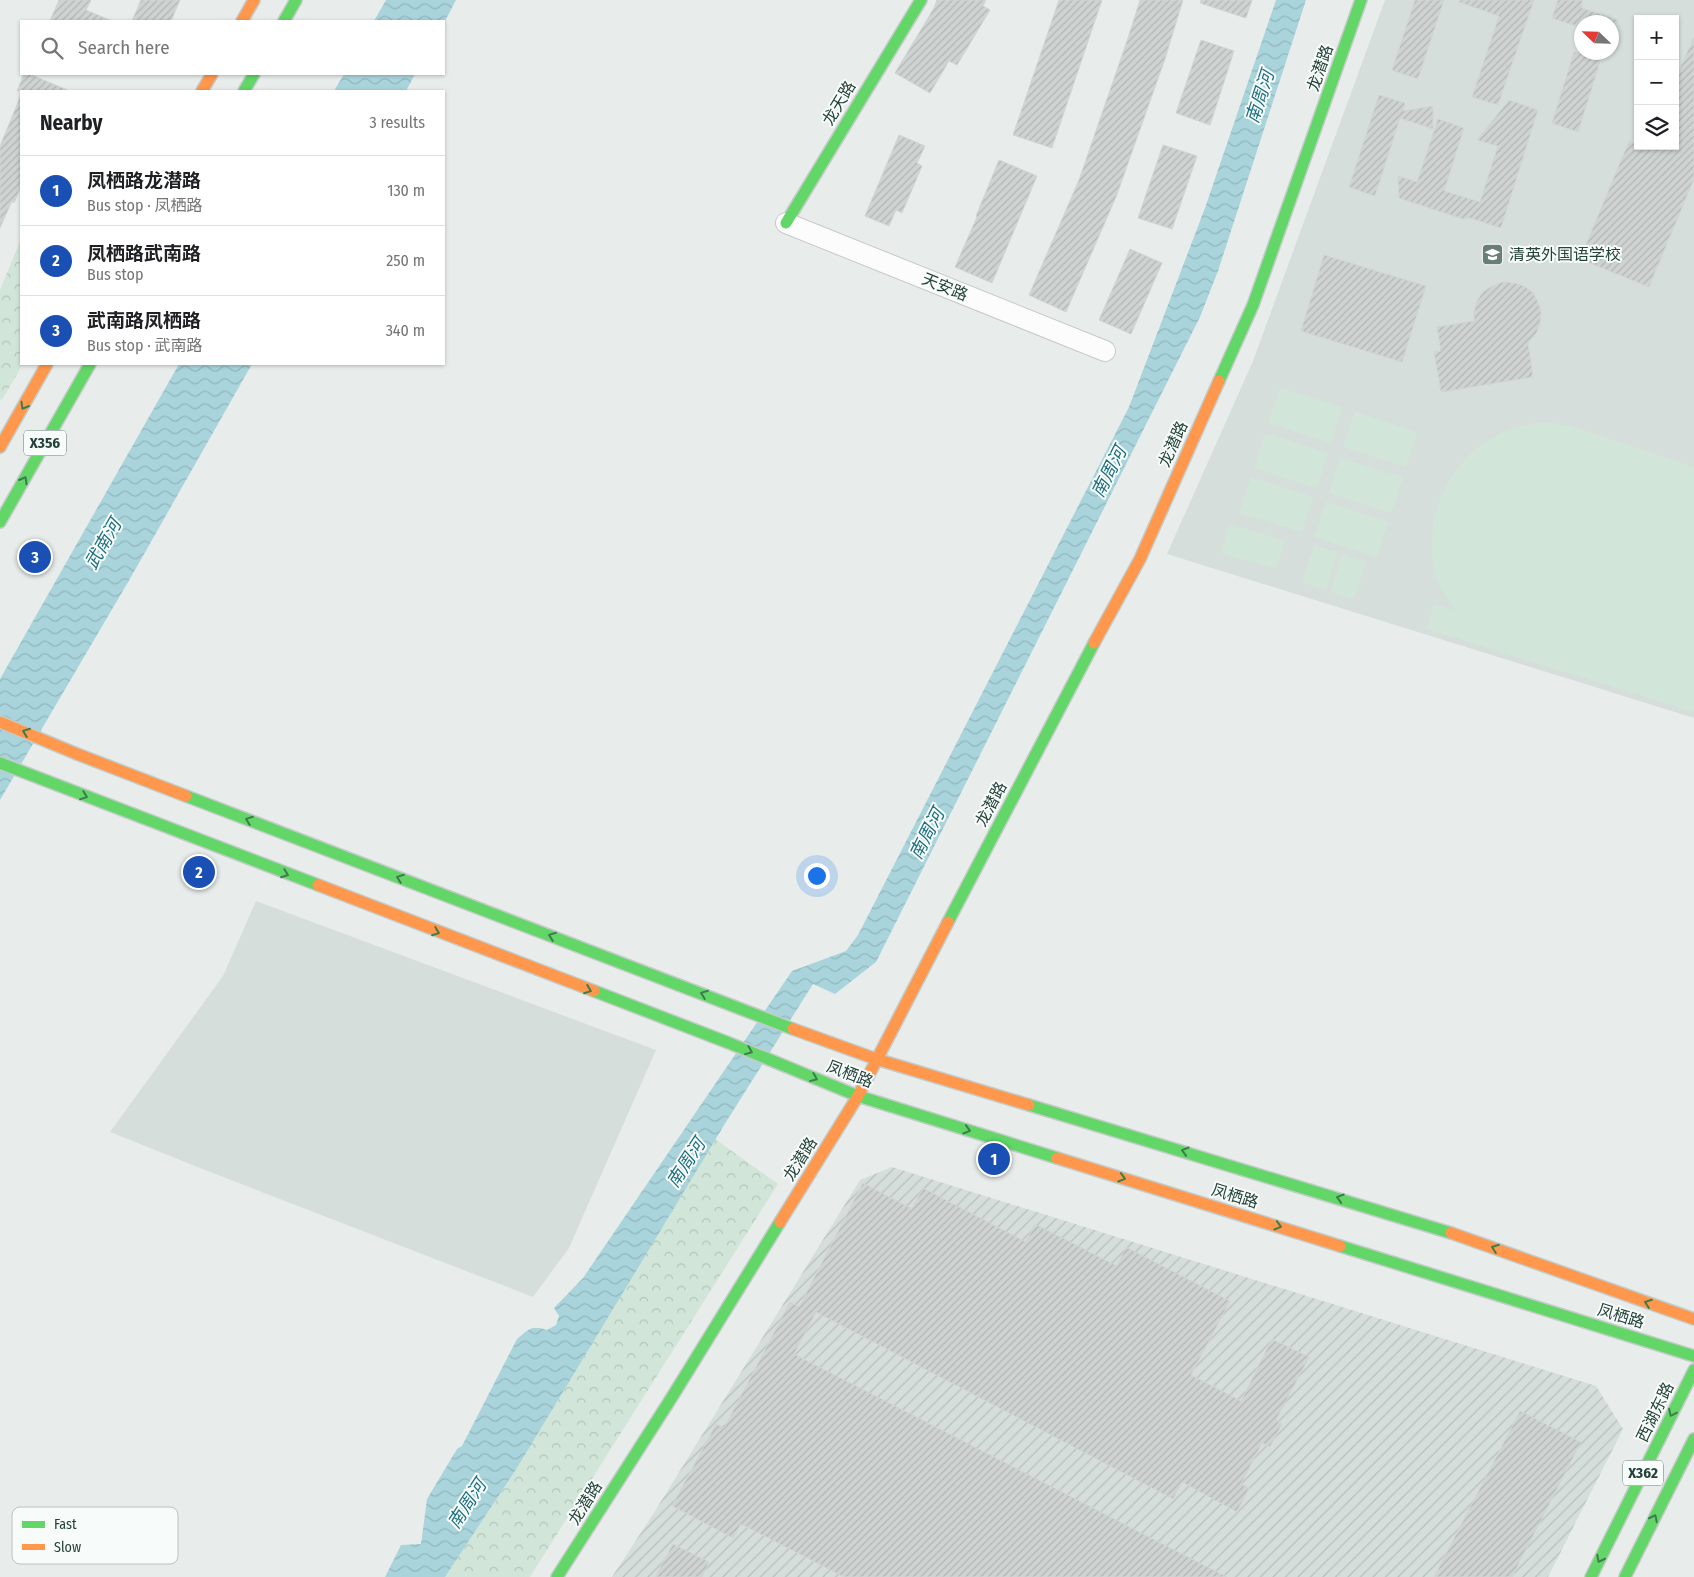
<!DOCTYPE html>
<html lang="en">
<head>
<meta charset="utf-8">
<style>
	:root { --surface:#fff; --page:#f2f2f2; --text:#202124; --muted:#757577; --line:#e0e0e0; --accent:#697e78 }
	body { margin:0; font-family:"Fira Sans Condensed","Noto Sans SC",sans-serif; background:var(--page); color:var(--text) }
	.controls { position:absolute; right:15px; top:15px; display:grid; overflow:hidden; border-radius:0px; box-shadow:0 1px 4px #0004 }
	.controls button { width:45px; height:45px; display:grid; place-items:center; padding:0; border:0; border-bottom:1px solid var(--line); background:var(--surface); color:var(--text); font:25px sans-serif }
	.compass { position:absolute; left:1574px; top:15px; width:45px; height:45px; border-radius:50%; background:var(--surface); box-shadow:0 1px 4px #0004; rotate:293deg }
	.you { position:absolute; left:816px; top:875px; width:18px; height:18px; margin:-12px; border:4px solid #fff; border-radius:50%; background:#1a73e8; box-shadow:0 0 0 8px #1a73e833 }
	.badge { display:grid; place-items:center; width:32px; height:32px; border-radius:50%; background:var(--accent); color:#fff; font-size:16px; font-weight:700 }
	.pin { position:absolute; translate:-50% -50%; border:2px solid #fff; box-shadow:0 1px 5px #0006 }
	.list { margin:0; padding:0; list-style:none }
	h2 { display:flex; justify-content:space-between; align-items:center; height:65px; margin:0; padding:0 20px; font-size:21px }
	h2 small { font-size:16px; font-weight:400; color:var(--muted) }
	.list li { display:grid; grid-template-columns:32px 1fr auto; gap:15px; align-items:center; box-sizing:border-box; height:70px; padding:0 20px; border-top:1px solid var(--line) }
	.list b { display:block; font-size:19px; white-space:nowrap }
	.list p { margin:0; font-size:16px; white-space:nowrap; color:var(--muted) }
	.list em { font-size:16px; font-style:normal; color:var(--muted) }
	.icon { flex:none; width:28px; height:28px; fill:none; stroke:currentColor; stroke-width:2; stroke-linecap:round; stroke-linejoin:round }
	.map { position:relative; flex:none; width:1694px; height:1577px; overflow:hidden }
	.search { position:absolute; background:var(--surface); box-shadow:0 1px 4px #0004; left:20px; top:20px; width:425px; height:55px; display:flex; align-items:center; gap:12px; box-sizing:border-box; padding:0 18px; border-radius:0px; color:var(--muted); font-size:19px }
	.panel { position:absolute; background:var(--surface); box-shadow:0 1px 4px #0004; left:20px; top:90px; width:425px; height:275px; border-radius:0px }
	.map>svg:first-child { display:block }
	.built { fill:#d6dedb; fill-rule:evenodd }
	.industrial { fill:url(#industrial-furrows) }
	.forest { fill:url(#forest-crowns) }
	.garden { fill:#d1e6d8 }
	.water { fill:url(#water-waves) }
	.building { fill:url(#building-hatch); stroke:#d1d6d4 }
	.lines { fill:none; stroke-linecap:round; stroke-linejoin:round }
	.street-casing { stroke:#c5cac8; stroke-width:22 }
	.fast-casing { stroke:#c3cbc8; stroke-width:14 }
	.slow-casing { stroke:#c3cbc8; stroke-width:14 }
	.street { stroke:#fcfcfc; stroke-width:20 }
	.fast { stroke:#63d668; stroke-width:11 }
	.slow { stroke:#ff974d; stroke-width:11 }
	.oneway { stroke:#3d7d4c }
	.labels { text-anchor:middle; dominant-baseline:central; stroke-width:4; stroke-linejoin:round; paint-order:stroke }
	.shield { fill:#f7fbf9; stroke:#637a73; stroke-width:1 }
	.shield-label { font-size:15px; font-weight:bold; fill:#24423a }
	.street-label { font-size:16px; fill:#24423a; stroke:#f7fbf9 }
	.poi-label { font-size:16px; fill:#24423a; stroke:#f7fbf9; text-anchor:start }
	.water-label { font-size:18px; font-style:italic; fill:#1c6f80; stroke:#f7fbf9 }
	.key { fill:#f7fbf9; stroke:#b8c4c0; stroke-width:1 }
	.key-label { font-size:14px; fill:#24423a }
</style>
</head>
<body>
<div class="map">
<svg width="1694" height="1577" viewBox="0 0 1694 1577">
	<defs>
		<pattern id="industrial-furrows" width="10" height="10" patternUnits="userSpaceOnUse" patternTransform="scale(1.25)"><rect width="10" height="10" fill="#d6dedb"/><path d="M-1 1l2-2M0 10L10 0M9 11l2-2" fill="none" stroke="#b8c0bd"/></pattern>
		<pattern id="forest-crowns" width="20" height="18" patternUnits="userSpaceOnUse" patternTransform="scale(1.25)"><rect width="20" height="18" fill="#d1e6d8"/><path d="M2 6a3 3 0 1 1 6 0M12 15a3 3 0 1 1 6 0" fill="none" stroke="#b3c6ba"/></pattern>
		<pattern id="water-waves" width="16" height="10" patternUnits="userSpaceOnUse" patternTransform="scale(1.25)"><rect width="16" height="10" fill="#a9d4db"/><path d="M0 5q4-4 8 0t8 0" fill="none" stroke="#91b7bd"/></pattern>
		<pattern id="building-hatch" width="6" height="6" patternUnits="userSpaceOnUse" patternTransform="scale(1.25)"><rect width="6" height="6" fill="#cfd4d2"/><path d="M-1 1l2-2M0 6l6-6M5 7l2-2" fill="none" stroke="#b2b7b5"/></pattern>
	</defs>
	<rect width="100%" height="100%" fill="#e8edeb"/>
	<g class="built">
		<path d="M1385 0H1694V718L1167 554 1253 361ZM1638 19H1675V146H1638ZM1582 22H1612V52H1582Z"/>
		<path d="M256 901 656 1050 569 1248 533 1297 200 1168 110 1132 223 976Z"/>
	</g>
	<path class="industrial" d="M892 1167 1596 1386 1623 1429 1548 1577H612L655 1511 860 1180Z"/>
	<g class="forest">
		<path d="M21 239V364H23L2 400 0 399V290Z"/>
		<path d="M715 1139 778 1184 530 1577H445L517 1468Z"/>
	</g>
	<g class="garden">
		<path d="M1280 388 1342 407 1331 443 1268 423Z"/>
		<path d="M1355 412 1417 432 1406 467 1343 447Z"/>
		<path d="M1537 423H1553L1570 426 1694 467V712L1427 629 1434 604 1455 610C1447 597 1438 585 1434 570 1432 562 1432 552 1432 544 1431 499 1458 456 1497 435 1509 428 1524 426 1537 423Z"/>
		<path d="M1265 433 1328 453 1317 488 1254 468Z"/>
		<path d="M1340 458 1403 477 1392 513 1329 493Z"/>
		<path d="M1251 477 1313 497 1302 532 1239 513Z"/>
		<path d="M1326 502 1388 522 1377 557 1314 537Z"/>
		<path d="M1229 524 1285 541 1276 569 1221 553Z"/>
		<path d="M1314 545 1337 552 1326 590 1302 582Z"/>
		<path d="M1342 554 1366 561 1354 599 1331 592Z"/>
	</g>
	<g class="water">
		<path d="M386 0H456L444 23V21H374Z"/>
		<path d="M1276 0H1306L1218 271 1200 317 876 962 835 994 813 984 726 1122 517 1468 445 1577H385L401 1545 421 1544 427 1499 457 1449 462 1446 517 1339C529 1329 531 1325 547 1330L556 1325 559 1316 554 1308 583 1278 792 971 846 951 858 935 1129 407 1205 208Z"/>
		<path d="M344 74H415L406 91H334Z"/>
		<path d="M179 364H252L131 577 0 800V679Z"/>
	</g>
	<g class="building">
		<path d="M59 0H91L86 10 112 21H50Z"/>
		<path d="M141 0H180L171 21H132Z"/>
		<path d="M937 0H986L983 6 990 10 957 65 949 61 930 93 895 73 934 8Z"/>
		<path d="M1059 0H1102L1052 148 1013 135Z"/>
		<path d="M1140 0H1183L1165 59 1116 197 1066 312 1029 295 1079 180 1127 41Z"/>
		<path d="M1201 0H1252L1246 18 1200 3Z"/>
		<path d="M1415 0H1444L1418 79 1392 70Z"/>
		<path d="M1459 0H1534L1498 105 1472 97 1499 16 1459 2Z"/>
		<path d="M1558 0H1582V8L1618 20 1617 22H1582V28L1552 18Z"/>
		<path d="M1694 37V179L1649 287 1580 259 1629 141 1638 146H1675V80Z"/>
		<path d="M1201 40 1234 51 1210 125 1176 113Z"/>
		<path d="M1574 52H1603L1578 132 1552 123Z"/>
		<path d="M24 74H29L70 91H17Z"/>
		<path d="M21 95V186L14 203 12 201 0 228V146Z"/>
		<path d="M1379 95 1405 103 1403 111 1433 106V129L1400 118 1375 196 1349 187Z"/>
		<path d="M1509 100 1538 110 1501 228 1470 218 1463 219 1399 198 1398 176 1417 182 1438 119 1464 128 1444 191 1480 202 1498 146 1477 140Z"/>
		<path d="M899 135 925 146 917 163 922 166 902 213 896 210 889 226 865 216Z"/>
		<path d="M1163 145 1197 156 1172 229 1138 218Z"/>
		<path d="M999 160 1037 176 992 283 955 267 977 217 976 216Z"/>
		<path d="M1130 249 1162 263 1131 334 1099 320Z"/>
		<path d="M1324 255 1426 286 1402 362 1301 331Z"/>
		<path d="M1503 282 1514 283 1524 286 1533 293 1538 302 1541 313 1540 324 1536 334 1528 343 1533 377 1441 392 1434 352 1441 351 1437 327 1474 321V312L1477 301 1483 292 1492 286Z"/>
		<path d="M863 1183 912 1209 923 1188 1026 1242 1035 1224 1117 1266 1126 1247 1230 1301 1191 1375 1241 1401 1272 1339 1309 1357 1276 1420 1282 1424 1270 1447 1262 1443 1241 1484 1249 1488 1237 1512 1182 1482 1173 1499 816 1312 794 1354 1227 1577H844L741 1524 733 1538 672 1506 716 1424 724 1428 790 1302 799 1307Z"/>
		<path d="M1520 1411 1581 1442 1512 1577H1434Z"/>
		<path d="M673 1544 709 1562 702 1577H655Z"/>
	</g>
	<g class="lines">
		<defs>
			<path id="street" d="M786 223 1105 351"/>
			<g id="fast">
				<path d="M284 21 296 0"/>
				<path d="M244 91 254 74"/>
				<path d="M786 223 921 0"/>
				<path d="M1219 381 1253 305 1361 0"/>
				<path d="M0 522 90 364"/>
				<path d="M0 763 318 885"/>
				<path d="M186 796 793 1029"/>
				<path d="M948 922 1094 643"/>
				<path d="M594 991 729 1043 858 1096 1057 1158"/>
				<path d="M1029 1105 1451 1233"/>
				<path d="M1340 1246 1694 1356"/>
				<path d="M557 1577 672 1397 780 1222"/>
				<path d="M1591 1577 1694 1370"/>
				<path d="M1625 1577 1694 1439"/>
			</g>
			<g id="slow">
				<path d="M242 21 254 0"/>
				<path d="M202 91 212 74"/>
				<path d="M0 447 47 364"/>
				<path d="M1094 643 1140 559 1219 381"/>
				<path d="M0 722 77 754 186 796"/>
				<path d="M318 885 594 991"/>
				<path d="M793 1029 876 1059 1029 1105"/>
				<path d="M1057 1158 1340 1246"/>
				<path d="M780 1222 858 1096 948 922"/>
				<path d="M1451 1233 1694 1319"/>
			</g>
		</defs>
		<use href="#street" class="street-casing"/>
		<use href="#fast" class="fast-casing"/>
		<use href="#slow" class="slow-casing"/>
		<use href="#street" class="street"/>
		<use href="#fast" class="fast"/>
		<use href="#slow" class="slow"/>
	</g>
	<defs><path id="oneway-chevron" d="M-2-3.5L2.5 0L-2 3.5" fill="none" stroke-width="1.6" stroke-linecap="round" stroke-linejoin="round" transform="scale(1.25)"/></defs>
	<g class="oneway">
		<use href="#oneway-chevron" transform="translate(24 406) rotate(120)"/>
		<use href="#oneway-chevron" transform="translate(24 480) rotate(-60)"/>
		<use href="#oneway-chevron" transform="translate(26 732) rotate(-159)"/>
		<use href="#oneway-chevron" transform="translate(84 796) rotate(21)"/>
		<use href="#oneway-chevron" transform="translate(249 820) rotate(-159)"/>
		<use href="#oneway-chevron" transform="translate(285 874) rotate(21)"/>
		<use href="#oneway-chevron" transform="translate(400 878) rotate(-159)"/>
		<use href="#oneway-chevron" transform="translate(436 932) rotate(21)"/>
		<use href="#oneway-chevron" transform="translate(552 936) rotate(-159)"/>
		<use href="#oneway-chevron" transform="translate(588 990) rotate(21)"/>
		<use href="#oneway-chevron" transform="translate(704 994) rotate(-159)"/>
		<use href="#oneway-chevron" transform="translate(749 1051) rotate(22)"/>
		<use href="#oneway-chevron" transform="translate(814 1078) rotate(22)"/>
		<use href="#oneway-chevron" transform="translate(967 1130) rotate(17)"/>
		<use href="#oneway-chevron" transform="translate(1185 1151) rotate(-163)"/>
		<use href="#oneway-chevron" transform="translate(1122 1178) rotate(17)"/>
		<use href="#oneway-chevron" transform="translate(1340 1198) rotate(-163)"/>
		<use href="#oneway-chevron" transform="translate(1278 1226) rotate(17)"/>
		<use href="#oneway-chevron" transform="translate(1495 1248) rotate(-160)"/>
		<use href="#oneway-chevron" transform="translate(1648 1303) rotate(-160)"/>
		<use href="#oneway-chevron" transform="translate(1672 1413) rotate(116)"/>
		<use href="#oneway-chevron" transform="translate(1654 1518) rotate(-63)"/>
		<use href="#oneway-chevron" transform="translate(1600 1559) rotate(117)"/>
	</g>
	<defs>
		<symbol id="school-square" viewBox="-11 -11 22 22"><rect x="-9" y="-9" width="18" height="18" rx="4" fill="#697e78" stroke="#f7fbf9"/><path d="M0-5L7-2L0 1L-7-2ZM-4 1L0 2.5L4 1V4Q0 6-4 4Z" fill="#fff"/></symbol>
	</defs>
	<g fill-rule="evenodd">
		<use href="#school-square" x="1480" y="242" width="25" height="25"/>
	</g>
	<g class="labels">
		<g class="shield">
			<rect x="24" y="430.5" width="42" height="25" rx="4"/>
			<rect x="1623" y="1460.5" width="40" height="25" rx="4"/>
		</g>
		<g class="shield-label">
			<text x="45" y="443">X356</text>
			<text x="1643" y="1473">X362</text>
		</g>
		<g class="street-label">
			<text transform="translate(1320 68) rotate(-71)">龙潜路</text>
			<text transform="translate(839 103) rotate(-59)">龙天路</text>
			<text transform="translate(945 287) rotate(22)">天安路</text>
			<text transform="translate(1173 444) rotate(-66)">龙潜路</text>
			<text transform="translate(991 804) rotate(-62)">龙潜路</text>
			<text transform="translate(850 1074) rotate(21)">凤栖路</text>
			<text transform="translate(800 1159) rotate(-58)">龙潜路</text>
			<text transform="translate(1235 1196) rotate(17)">凤栖路</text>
			<text transform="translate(1621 1316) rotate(17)">凤栖路</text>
			<text transform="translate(1655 1412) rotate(-64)">西湖东路</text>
			<text transform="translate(585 1503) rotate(-58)">龙潜路</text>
		</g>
		<g class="poi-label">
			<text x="1509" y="254">清英外国语学校</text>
		</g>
		<g class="water-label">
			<text transform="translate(1260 97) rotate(-72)">南周河</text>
			<text transform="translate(1109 472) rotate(-63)">南周河</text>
			<text transform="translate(103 544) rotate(-60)">武南河</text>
			<text transform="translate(927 834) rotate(-63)">南周河</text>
			<text transform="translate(686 1163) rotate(-57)">南周河</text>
			<text transform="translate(467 1504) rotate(-57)">南周河</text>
		</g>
	</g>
	<rect x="12" y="1507" width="166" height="57" rx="8" class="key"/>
	<rect x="22" y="1521" width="23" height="7" fill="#63d668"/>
	<rect x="22" y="1544" width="23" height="6" fill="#ff974d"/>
	<g class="key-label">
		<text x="54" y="1529">Fast</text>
		<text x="54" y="1552">Slow</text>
	</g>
</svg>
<div class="controls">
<button>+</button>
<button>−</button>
<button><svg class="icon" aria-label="layers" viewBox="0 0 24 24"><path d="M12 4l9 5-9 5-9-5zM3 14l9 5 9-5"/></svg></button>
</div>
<svg class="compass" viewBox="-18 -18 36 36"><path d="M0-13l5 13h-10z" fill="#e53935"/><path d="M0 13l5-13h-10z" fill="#757577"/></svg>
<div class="you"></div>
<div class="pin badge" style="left:994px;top:1159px;background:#1a4fb4">1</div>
<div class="pin badge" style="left:199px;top:872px;background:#1a4fb4">2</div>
<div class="pin badge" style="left:35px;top:557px;background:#1a4fb4">3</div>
<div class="search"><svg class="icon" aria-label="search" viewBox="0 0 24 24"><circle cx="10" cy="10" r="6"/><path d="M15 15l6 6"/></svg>Search here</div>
<section class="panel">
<h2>Nearby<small>3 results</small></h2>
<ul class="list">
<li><span class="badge" style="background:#1a4fb4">1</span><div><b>凤栖路龙潜路</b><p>Bus stop · 凤栖路</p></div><em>130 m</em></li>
<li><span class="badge" style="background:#1a4fb4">2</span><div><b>凤栖路武南路</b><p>Bus stop</p></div><em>250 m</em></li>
<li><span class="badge" style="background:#1a4fb4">3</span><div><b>武南路凤栖路</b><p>Bus stop · 武南路</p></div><em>340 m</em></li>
</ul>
</section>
</div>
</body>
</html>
